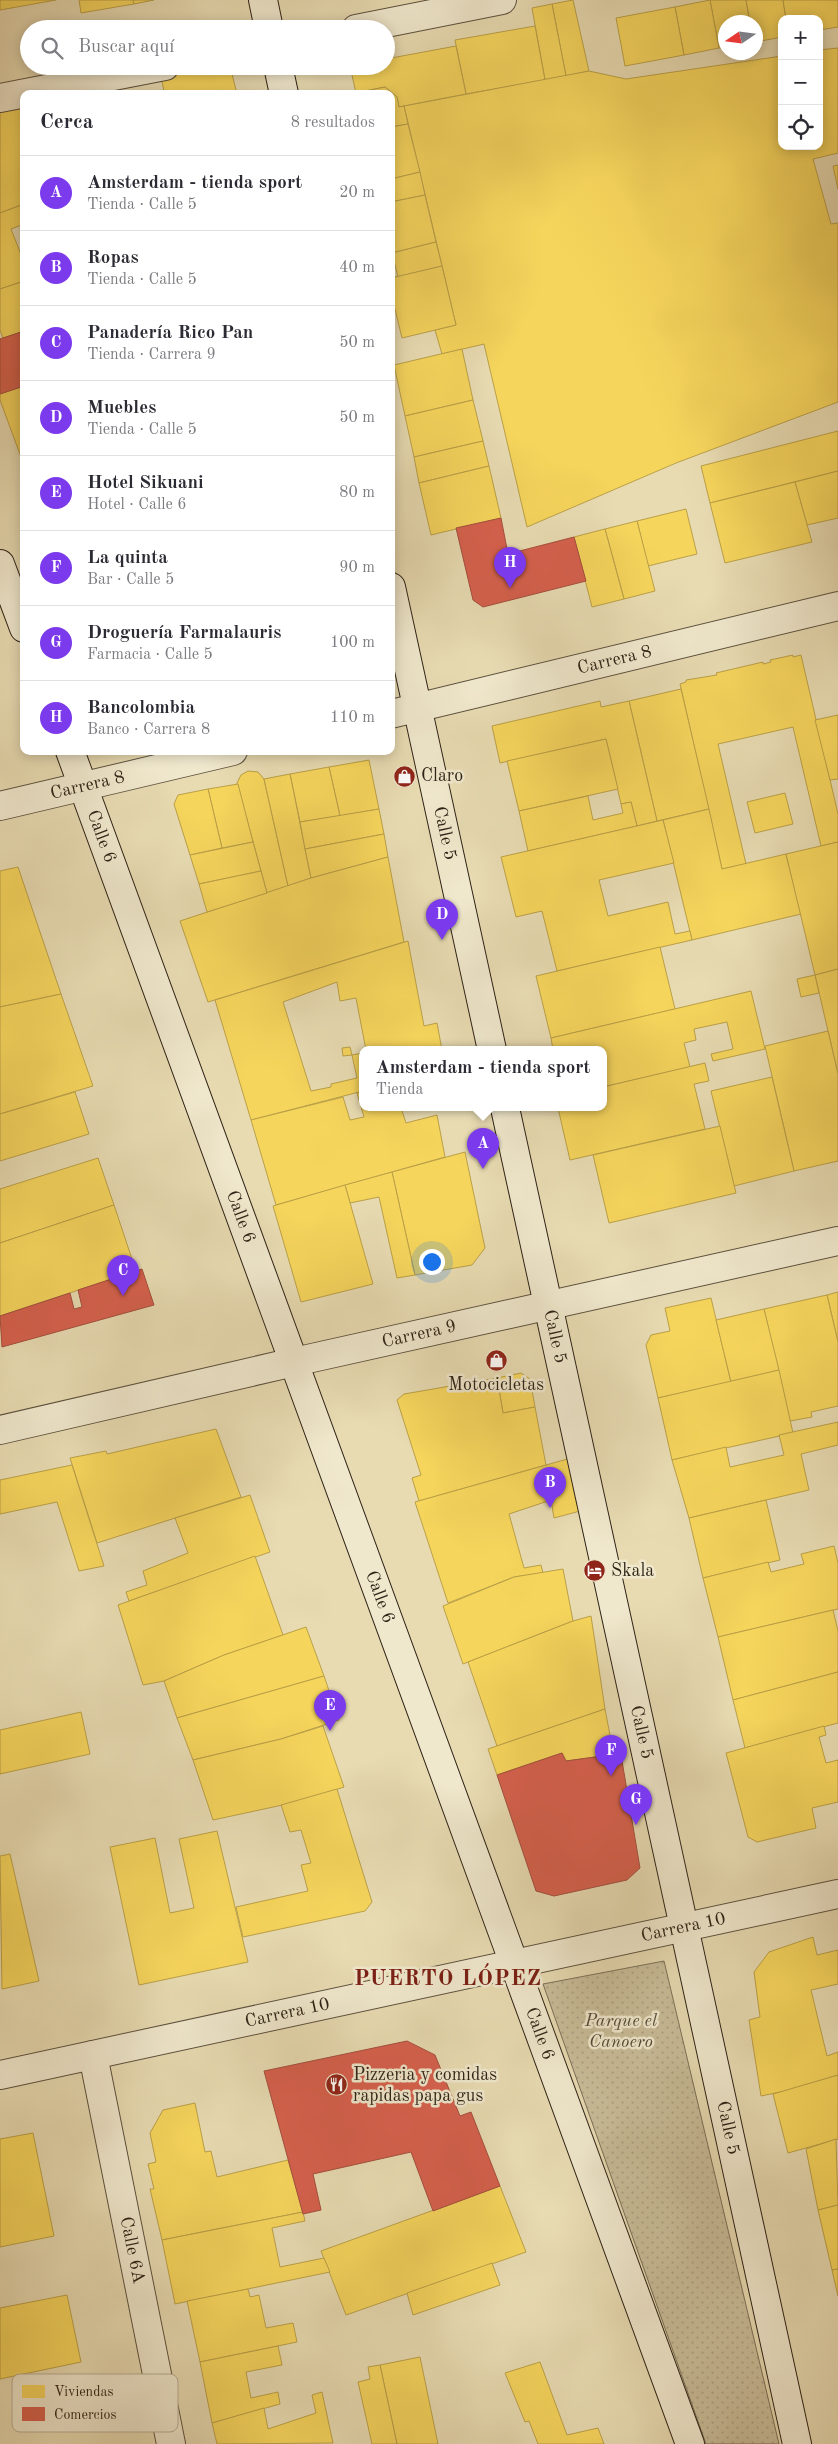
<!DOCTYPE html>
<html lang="es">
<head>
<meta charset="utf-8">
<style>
	:root { --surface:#fff; --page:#f2f2f3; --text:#2b2b33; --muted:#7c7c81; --line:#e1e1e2; --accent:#7c3aed }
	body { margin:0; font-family:"Old Standard TT",serif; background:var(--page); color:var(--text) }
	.controls { position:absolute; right:15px; top:15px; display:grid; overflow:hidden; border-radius:10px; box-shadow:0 2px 12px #0003 }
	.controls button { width:45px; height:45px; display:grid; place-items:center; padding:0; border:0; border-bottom:1px solid var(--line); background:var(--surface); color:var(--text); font:25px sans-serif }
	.compass { position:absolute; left:718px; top:15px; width:45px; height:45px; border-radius:50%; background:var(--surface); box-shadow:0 2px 12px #0003; rotate:257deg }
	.you { position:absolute; left:431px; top:1261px; width:18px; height:18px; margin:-12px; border:4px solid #fff; border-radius:50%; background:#1a73e8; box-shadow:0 0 0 8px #1a73e833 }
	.badge { display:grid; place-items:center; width:32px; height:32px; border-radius:50%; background:var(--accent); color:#fff; font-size:16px; font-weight:700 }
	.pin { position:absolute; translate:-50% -41px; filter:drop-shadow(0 1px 2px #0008) }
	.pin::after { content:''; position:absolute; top:26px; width:18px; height:15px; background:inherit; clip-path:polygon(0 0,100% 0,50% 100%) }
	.popup { position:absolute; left:359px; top:1046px; width:248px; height:65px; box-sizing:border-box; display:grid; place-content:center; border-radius:10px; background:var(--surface); filter:drop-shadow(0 1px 4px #0005); font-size:16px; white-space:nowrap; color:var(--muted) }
	.popup b { font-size:19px; color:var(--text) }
	.popup::after { content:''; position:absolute; left:50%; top:100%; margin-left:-10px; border:10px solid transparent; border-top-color:var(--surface) }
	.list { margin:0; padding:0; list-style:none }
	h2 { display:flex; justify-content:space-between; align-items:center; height:65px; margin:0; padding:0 20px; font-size:21px }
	h2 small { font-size:16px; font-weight:400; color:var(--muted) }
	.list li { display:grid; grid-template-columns:32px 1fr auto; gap:15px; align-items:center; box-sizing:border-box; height:75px; padding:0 20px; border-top:1px solid var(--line) }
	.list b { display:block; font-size:19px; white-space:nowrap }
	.list p { margin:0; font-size:16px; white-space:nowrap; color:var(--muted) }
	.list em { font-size:16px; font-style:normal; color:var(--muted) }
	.icon { flex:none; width:28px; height:28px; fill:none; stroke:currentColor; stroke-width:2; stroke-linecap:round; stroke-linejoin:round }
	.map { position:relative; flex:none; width:838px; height:2444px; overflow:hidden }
	.search { position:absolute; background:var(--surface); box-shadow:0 2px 12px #0003; left:20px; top:20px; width:375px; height:55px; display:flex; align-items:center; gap:12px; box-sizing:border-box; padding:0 18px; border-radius:28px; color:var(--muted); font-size:19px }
	.panel { position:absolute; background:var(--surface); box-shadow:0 2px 12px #0003; left:20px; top:90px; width:375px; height:665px; border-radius:10px }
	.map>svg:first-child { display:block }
	.park { fill:url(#park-dots); stroke:#7b7058 }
	.homes { fill:#f6d55c; stroke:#baa047 }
	.shops { fill:#d6604d; stroke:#a44e3d }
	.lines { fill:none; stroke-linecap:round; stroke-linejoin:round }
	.street-casing { stroke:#5c513e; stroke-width:30 }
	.secondary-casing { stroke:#2e2317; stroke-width:30 }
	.street { stroke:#f0e8cd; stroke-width:28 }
	.secondary { stroke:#f0e8cd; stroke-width:28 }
	.labels { text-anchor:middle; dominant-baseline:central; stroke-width:5; stroke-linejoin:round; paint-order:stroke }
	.street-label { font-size:18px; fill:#2e2317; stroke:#f0e8cd }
	.poi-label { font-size:18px; fill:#2e2317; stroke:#f0e8cd; text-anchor:start }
	.park-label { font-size:18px; font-style:italic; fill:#544937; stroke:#f0e8cd }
	.district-label { font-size:22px; font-weight:bold; letter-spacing:1px; fill:#7a1f14; stroke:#f0e8cd }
	.key { fill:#f0e8cd; stroke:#b6ad96; stroke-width:1 }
	.key-label { font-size:14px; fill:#2e2317 }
</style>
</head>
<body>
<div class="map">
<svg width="838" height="2444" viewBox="0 0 838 2444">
	<defs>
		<pattern id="park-dots" width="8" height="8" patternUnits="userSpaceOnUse" patternTransform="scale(1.25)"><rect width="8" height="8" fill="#c8bc98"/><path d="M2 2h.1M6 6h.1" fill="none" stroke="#aca182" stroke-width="1.8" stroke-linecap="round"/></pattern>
	</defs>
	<rect width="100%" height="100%" fill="#e8dbb2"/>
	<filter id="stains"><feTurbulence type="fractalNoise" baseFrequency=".004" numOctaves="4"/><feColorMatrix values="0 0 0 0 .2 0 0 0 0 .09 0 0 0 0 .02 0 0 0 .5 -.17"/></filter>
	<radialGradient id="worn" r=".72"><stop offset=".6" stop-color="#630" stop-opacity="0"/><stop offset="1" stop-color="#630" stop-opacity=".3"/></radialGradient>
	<path class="park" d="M664 1961 779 2444H706L543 1984Z"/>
	<g class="homes">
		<path d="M0 0H56L0 10Z"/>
		<path d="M79 0H133L134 4 81 13Z"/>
		<path d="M133 0H154L134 4Z"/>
		<path d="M573 0 589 71 566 76 552 4Z"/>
		<path d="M710 0H746L750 22H726V47L719 48Z"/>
		<path d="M710 0 719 48 684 55 675 7Z"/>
		<path d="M746 0H783L786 19H782V37L756 42V22H750Z"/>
		<path d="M783 0H838V27L819 30V19H786Z"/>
		<path d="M552 4 566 76 545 80 532 8Z"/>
		<path d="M675 7 684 55 625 66 616 18Z"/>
		<path d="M535 26 545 80 466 94 455 40Z"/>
		<path d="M456 46 466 94 399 107 397 97 385 87 356 93 350 66H386V59Z"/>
		<path d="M838 48V153L813 159 831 224 838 223V402L676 463 527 527 484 344 442 354 435 330 456 325 404 106 589 71 626 79 782 56V146H819V50Z"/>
		<path d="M188 66H230L237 94H150L164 91 160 73Z"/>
		<path d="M385 87 397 97 399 107 404 106 408 124 391 127V94L356 93Z"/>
		<path d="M20 104 24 115V204L0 213V111Z"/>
		<path d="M408 124 420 172 391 179V127Z"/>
		<path d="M838 165V189L833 166Z"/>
		<path d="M420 172 425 195 391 202V179Z"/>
		<path d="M425 195 436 242 392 253 391 202Z"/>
		<path d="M24 204V224L11 229 24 262V281L0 289V213Z"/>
		<path d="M436 242 442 266 398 277 392 253Z"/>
		<path d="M442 266 456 325 402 338 391 293V278Z"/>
		<path d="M24 281V331L3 338 0 330V289Z"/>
		<path d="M462 349 473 400 405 416 394 365Z"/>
		<path d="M24 386V455L21 457 0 400V394Z"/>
		<path d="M473 400 483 441 414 457 405 416Z"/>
		<path d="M838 431V471L710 503 701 466Z"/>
		<path d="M483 441 489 466 419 483 414 457Z"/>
		<path d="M489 466 501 518 431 535 419 483Z"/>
		<path d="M838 471V518L807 525 795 482Z"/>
		<path d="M795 482 812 542 725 563 710 503Z"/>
		<path d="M686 509 697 554 648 566 637 521Z"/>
		<path d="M637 521 655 591 624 599 605 529Z"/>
		<path d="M605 529 624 599 592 607 574 537Z"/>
		<path d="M793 655V657L801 655 838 814V842L821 846 793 727 718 744 746 864 722 869 680 684 686 682V680L717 675 716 673 763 662V664L771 662 770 660Z"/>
		<path d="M681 689 709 809 657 821 629 701Z"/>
		<path d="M600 701 601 707 629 701 657 821 637 826 631 802 621 804 606 739 500 763 492 726Z"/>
		<path d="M838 715V779L830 780 815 720Z"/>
		<path d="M606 739 618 789 519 811 507 761Z"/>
		<path d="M369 760 379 809 340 816 329 767Z"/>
		<path d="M329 767 340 816 300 822 290 774Z"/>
		<path d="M248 771 258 772 264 779 288 886 267 893 237 783 241 775Z"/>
		<path d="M290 774 311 878 288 886 264 779Z"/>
		<path d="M238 784 253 842 222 848 208 789Z"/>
		<path d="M208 789 222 848 190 855 174 804 178 795Z"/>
		<path d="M785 793 793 824 755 833 747 802Z"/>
		<path d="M588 796 593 820 623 813 621 804 631 802 637 826 528 851 519 811Z"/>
		<path d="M379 809 384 834 305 849 300 822Z"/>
		<path d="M709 809 722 869 786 854 801 914 692 940 663 820Z"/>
		<path d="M663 820 674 863 599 880 608 916 668 902 675 934 690 931 692 940 557 971 542 911 516 917 501 857Z"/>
		<path d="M384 834 388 857 311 878 305 849Z"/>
		<path d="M253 842 261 871 199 884 190 855Z"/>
		<path d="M838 842V969L815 975 786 854Z"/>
		<path d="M388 857 404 942 208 1002 180 921 311 878Z"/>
		<path d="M18 867 61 994 0 1007V871Z"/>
		<path d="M261 871 267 893 207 912 199 884Z"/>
		<path d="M408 941 424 1026 437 1023 442 1050H366L356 998 340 1001 337 982 283 1002 311 1091 331 1087V1084L357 1078 352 1055 363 1053V1091L251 1120 215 1000Z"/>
		<path d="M660 947 675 1009 551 1038 536 976Z"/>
		<path d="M838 969V1074L815 975Z"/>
		<path d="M815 975 819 993 801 997 797 979Z"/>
		<path d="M751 991 765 1049 713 1061 711 1054 733 1049 727 1022 694 1029 696 1040 684 1043 690 1067 603 1087V1050H553L551 1038Z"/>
		<path d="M61 994 93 1086 0 1114V1007Z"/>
		<path d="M828 1031 838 1074V1161L794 1171 765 1046Z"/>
		<path d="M350 1047 352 1055 343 1056 342 1048Z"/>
		<path d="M705 1063 709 1081 694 1084 705 1129 570 1160 558 1108H603V1087Z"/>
		<path d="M772 1077 794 1171 734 1186 711 1091Z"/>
		<path d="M363 1091V1108H401L406 1123 437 1115 445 1157 276 1205 251 1120 343 1097 350 1120 364 1117 357 1093Z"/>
		<path d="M75 1092 89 1134 0 1161V1114Z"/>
		<path d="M720 1126 736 1193 609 1223 593 1155Z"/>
		<path d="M465 1152 485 1248 472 1265 415 1275 392 1172Z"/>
		<path d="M98 1158 114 1205 0 1243V1189Z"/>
		<path d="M392 1172 415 1275 397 1278 379 1197 350 1203 345 1185Z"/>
		<path d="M345 1185 373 1284 301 1302 273 1206Z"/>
		<path d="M114 1205 136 1271 0 1316V1243Z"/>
		<path d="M838 1292V1342L827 1295Z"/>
		<path d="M827 1295 838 1342V1406L811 1412 812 1417 790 1421 764 1309Z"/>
		<path d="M711 1298 731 1382 658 1398 646 1345 651 1335 670 1331 665 1308Z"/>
		<path d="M764 1309 779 1370 731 1382 716 1320Z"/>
		<path d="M779 1370 793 1433 672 1460 658 1398Z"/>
		<path d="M521 1373 530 1379 535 1407 503 1413 497 1378Z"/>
		<path d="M497 1378 503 1413 535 1407 546 1465 419 1501 412 1478 421 1475 397 1400 404 1394Z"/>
		<path d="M838 1422V1445L801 1454 809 1490 689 1518 672 1460 726 1447 730 1467 784 1455 779 1435Z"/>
		<path d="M216 1429 241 1497 97 1543 70 1458 106 1451 107 1454Z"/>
		<path d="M571 1458 580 1511 554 1518 551 1500 509 1514 524 1568 541 1565 543 1573 514 1577 448 1603 415 1502Z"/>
		<path d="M72 1465 104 1566 79 1571 57 1502 0 1514V1480Z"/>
		<path d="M250 1495 270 1552 129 1601 126 1592 147 1585 143 1571 188 1553 175 1518Z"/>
		<path d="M766 1500 780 1560 703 1578 689 1518Z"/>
		<path d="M834 1546 838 1563V1609L718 1637 703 1578 768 1562 771 1572 804 1564 801 1554Z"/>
		<path d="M255 1556 283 1635 224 1655 164 1681 143 1685 118 1605Z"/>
		<path d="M563 1569 573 1621 463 1664 443 1606 514 1577Z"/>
		<path d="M833 1610 838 1631V1672L733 1700 718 1637Z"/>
		<path d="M591 1616 605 1709 497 1746 468 1662 573 1621Z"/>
		<path d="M306 1627 324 1676 177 1718 164 1681 224 1655Z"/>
		<path d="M838 1672V1723L745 1748 733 1700Z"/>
		<path d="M324 1676 339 1720 281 1739 193 1760 177 1718Z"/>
		<path d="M605 1709 613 1751 595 1757 566 1761 562 1753 497 1775 488 1749Z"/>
		<path d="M81 1712 90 1754 0 1774V1730Z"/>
		<path d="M323 1726 344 1787 301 1801 213 1820 193 1760 281 1739Z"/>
		<path d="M824 1726 826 1735 819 1737 826 1763 838 1760V1802L812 1808 816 1828 757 1842 748 1837 726 1753Z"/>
		<path d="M337 1789 372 1902 365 1911 243 1937 236 1907 308 1891 301 1865 311 1863 301 1830 290 1832 281 1805Z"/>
		<path d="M217 1831 248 1962 139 1985 110 1847 155 1838 170 1913 194 1908 179 1839Z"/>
		<path d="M10 1854 39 1981 2 1989 0 1856Z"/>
		<path d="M813 1937 817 1955 838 1950V1984L811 1990 827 2056 838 2052V2075L795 2089 761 2096 749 2020 760 2017 754 1972 769 1952Z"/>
		<path d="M838 2075V2139L788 2153 773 2094Z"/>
		<path d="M195 2103 205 2152 211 2151 217 2177 288 2160 303 2212 162 2240 150 2189H154L148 2164 156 2162 150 2133 163 2110Z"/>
		<path d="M33 2133 54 2236 0 2247V2139Z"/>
		<path d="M836 2139 838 2205 818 2210 806 2149Z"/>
		<path d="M500 2186 526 2252 346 2315 321 2251Z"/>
		<path d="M838 2205V2269L832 2270 818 2210Z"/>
		<path d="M303 2212 305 2221 272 2228 280 2267 324 2258 330 2272 175 2304 162 2240Z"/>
		<path d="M492 2263 500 2285 413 2315 407 2293Z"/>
		<path d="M838 2269V2296L832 2270Z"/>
		<path d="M248 2289 250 2297 259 2295 266 2328 293 2323 297 2342 200 2362 187 2301Z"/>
		<path d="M67 2295 81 2362 0 2379V2308Z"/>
		<path d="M278 2346 282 2365 246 2372 251 2398 278 2392 280 2404 212 2423 200 2362Z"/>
		<path d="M420 2357 438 2444H397L380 2365Z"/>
		<path d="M540 2362 567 2435 598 2428 604 2444H538L529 2421 525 2422 505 2373Z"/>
		<path d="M380 2365 397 2444H372L358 2382 370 2379 368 2367Z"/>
		<path d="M322 2392 333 2443 217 2444 212 2423 264 2408 268 2429 316 2413 312 2395Z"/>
	</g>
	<g class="shops">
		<path d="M24 331V386L0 394V339Z"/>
		<path d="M501 518 508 554 574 537 586 581 483 607 473 600 456 528Z"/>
		<path d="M142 1269 154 1305 2 1347 0 1316 70 1293 74 1309 82 1307 78 1290Z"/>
		<path d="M620 1749 640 1868 627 1880 554 1896 536 1891 497 1775 562 1753 566 1761 595 1757Z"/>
		<path d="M407 2041 435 2055 460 2116 471 2112 500 2186 433 2211 411 2152 313 2174 321 2210 303 2214 264 2071Z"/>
	</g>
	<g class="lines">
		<defs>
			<g id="street">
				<path d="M356 29 502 0"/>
				<path d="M0 98 165 66"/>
				<path id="s1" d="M391 714 838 606"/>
				<path id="s2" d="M0 806 233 751"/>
				<path id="s3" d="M0 1430 294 1362 838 1241"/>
				<path id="s4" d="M93 2055 171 2444"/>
				<path id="s5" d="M0 2075 838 1894"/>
			</g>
			<g id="secondary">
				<path d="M263 0 269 29"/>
				<path d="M278 66 284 94"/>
				<path d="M0 564 24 628"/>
				<path id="s6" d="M391 587 492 1050"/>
				<path id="s7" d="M70 751 690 2444"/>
				<path id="s8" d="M505 1108 797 2444"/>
			</g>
		</defs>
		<use href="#street" class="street-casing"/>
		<use href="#secondary" class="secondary-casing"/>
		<use href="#street" class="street"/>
		<use href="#secondary" class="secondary"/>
	</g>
	<defs>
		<symbol id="shop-disc" viewBox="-11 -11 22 22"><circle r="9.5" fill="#8f2418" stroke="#f0e8cd"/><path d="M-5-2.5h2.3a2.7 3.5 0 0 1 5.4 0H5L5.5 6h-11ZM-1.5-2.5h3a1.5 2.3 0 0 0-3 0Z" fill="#fff"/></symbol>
		<symbol id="hotel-disc" viewBox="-11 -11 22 22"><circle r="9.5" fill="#8f2418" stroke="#f0e8cd"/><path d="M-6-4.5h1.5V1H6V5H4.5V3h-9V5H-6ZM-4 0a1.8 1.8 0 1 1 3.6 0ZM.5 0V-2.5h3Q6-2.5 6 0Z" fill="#fff"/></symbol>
		<symbol id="restaurant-disc" viewBox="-11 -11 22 22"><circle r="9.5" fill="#8f2418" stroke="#f0e8cd"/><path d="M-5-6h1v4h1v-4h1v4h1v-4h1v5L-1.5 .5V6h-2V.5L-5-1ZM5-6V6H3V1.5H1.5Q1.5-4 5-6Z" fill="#fff"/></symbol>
	</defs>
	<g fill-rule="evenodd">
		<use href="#shop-disc" x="392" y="764" width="25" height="25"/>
		<use href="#shop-disc" x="484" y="1348" width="25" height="25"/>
		<use href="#hotel-disc" x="582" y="1558" width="25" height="25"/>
		<use href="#restaurant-disc" x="324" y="2072" width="25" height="25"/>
	</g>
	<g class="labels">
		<g class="street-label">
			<text stroke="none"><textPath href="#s1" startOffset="230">Carrera 8</textPath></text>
			<text stroke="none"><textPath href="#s2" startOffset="90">Carrera 8</textPath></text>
			<text stroke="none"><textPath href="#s6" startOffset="252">Calle 5</textPath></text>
			<text stroke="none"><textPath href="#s7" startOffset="91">Calle 6</textPath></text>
			<text stroke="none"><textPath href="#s7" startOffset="496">Calle 6</textPath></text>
			<text stroke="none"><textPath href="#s3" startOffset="430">Carrera 9</textPath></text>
			<text stroke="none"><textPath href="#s8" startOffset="234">Calle 5</textPath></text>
			<text stroke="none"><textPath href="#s7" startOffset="901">Calle 6</textPath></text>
			<text stroke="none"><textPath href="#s8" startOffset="639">Calle 5</textPath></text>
			<text stroke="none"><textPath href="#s5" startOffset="699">Carrera 10</textPath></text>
			<text stroke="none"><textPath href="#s5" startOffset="294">Carrera 10</textPath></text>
			<text stroke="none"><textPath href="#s7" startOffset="1366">Calle 6</textPath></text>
			<text stroke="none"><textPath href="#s8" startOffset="1044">Calle 5</textPath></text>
			<text stroke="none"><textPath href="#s4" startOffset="199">Calle 6A</textPath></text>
		</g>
		<g class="poi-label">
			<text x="421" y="776">Claro</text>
			<text x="496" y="1385" text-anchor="middle">Motocicletas</text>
			<text x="611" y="1571">Skala</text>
			<text x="353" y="2075">Pizzeria y comidas<tspan x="353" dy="21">rapidas papa gus</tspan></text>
		</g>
		<g class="park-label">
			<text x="621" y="2021">Parque el<tspan x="621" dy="21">Canoero</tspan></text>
		</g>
		<g class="district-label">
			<text x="448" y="1979">PUERTO LÓPEZ</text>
		</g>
	</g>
	<rect x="12" y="2374" width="166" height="58" rx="8" class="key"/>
	<rect x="22" y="2385" width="23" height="13" fill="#f6d55c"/>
	<rect x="22" y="2407" width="23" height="14" fill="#d6604d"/>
	<g class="key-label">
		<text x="54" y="2396">Viviendas</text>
		<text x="54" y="2419">Comercios</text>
	</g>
	<rect width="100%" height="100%" filter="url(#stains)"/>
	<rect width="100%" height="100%" fill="url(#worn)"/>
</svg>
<div class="controls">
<button>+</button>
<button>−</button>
<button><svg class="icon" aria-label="locate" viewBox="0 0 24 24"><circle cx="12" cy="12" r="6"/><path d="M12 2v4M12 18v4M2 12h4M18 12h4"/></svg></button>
</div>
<svg class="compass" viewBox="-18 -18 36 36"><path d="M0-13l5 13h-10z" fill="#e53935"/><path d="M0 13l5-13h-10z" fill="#7c7c81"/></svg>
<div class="you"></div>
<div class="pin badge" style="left:483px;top:1169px">A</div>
<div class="popup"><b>Amsterdam - tienda sport</b>Tienda</div>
<div class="pin badge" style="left:550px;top:1508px">B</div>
<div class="pin badge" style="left:123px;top:1296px">C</div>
<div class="pin badge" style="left:442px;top:940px">D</div>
<div class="pin badge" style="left:330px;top:1731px">E</div>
<div class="pin badge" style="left:611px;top:1776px">F</div>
<div class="pin badge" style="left:636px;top:1825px">G</div>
<div class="pin badge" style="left:510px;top:588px">H</div>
<div class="search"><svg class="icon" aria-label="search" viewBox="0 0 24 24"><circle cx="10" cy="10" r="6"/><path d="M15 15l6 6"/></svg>Buscar aquí</div>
<section class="panel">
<h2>Cerca<small>8 resultados</small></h2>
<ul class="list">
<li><span class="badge">A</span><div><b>Amsterdam - tienda sport</b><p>Tienda · Calle 5</p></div><em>20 m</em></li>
<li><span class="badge">B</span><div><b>Ropas</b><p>Tienda · Calle 5</p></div><em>40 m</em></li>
<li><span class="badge">C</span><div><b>Panadería Rico Pan</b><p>Tienda · Carrera 9</p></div><em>50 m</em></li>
<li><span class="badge">D</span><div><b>Muebles</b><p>Tienda · Calle 5</p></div><em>50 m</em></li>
<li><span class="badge">E</span><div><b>Hotel Sikuani</b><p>Hotel · Calle 6</p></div><em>80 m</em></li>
<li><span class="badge">F</span><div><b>La quinta</b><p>Bar · Calle 5</p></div><em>90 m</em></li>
<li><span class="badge">G</span><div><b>Droguería Farmalauris</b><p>Farmacia · Calle 5</p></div><em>100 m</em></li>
<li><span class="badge">H</span><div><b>Bancolombia</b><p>Banco · Carrera 8</p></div><em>110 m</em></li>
</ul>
</section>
</div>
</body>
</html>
